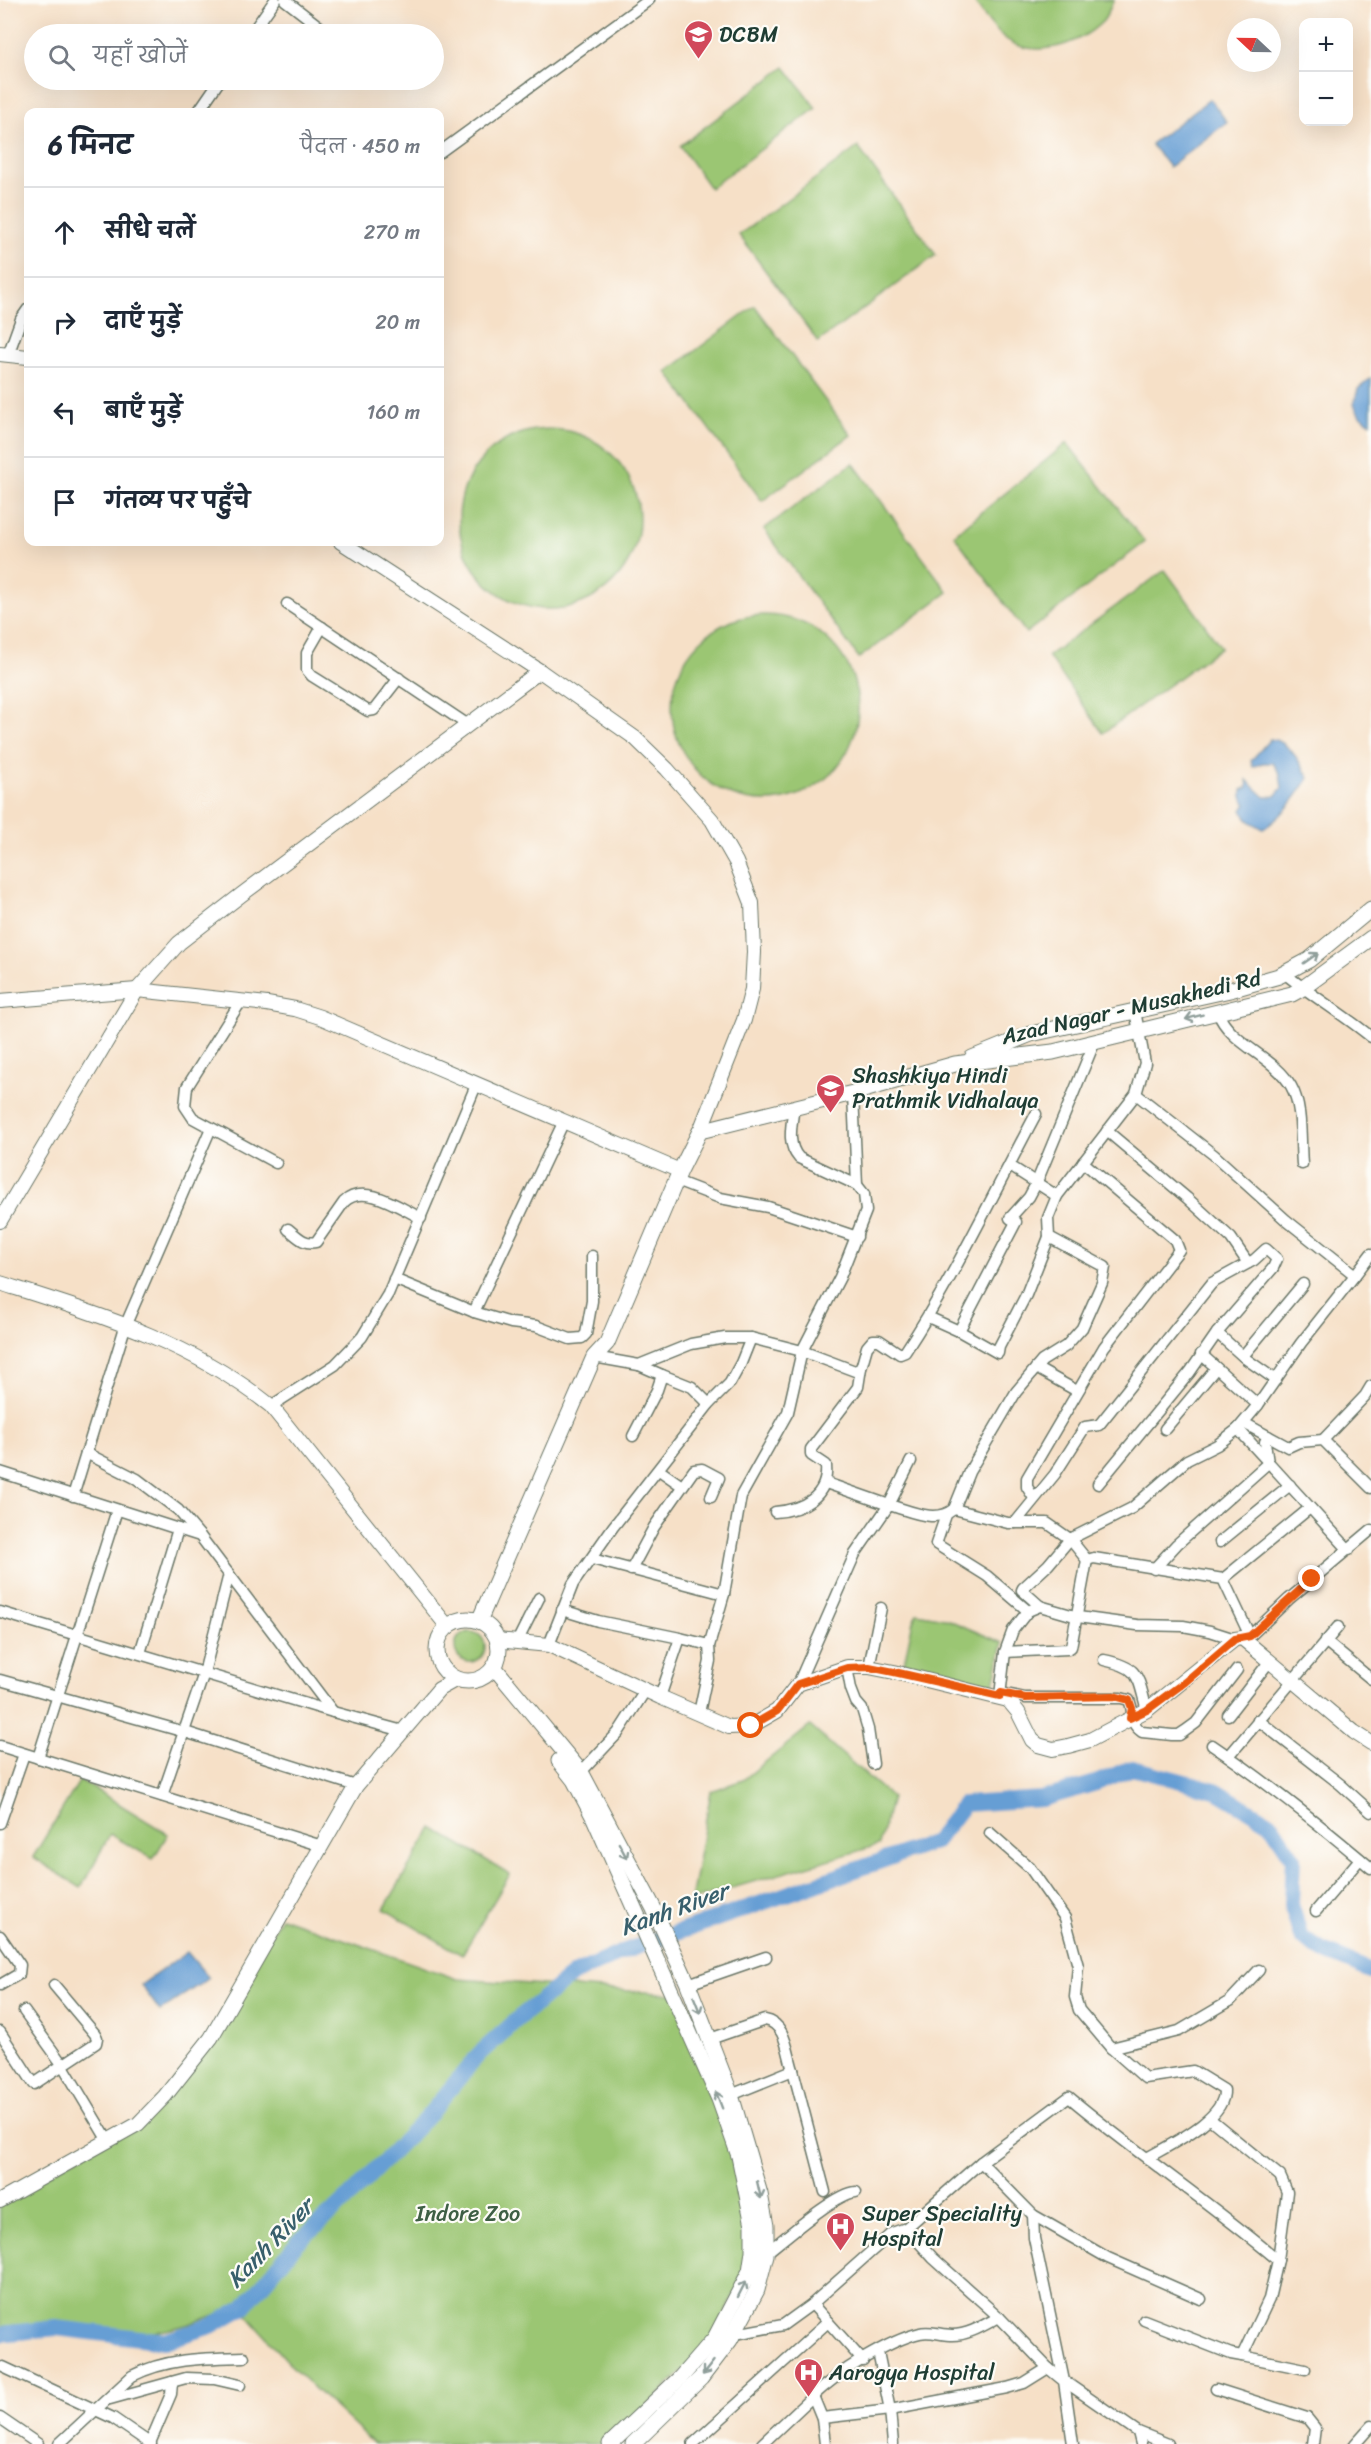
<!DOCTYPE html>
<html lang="hi">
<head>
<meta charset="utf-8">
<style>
	:root { --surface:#fff; --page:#f2f2f3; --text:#1f2937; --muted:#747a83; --line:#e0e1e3 }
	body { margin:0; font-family:Sriracha,"Playpen Sans Deva",sans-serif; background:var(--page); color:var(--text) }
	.controls { position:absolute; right:18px; top:18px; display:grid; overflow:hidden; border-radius:12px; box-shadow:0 6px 24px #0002 }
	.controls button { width:54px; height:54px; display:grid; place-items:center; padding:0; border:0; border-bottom:2px solid var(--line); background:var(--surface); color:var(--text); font:30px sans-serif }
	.compass { position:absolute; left:1227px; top:18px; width:54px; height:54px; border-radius:50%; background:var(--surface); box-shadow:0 6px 24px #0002; rotate:292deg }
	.stop { position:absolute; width:18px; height:18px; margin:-14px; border:4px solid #ea580c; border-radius:50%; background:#fff }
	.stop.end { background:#ea580c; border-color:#fff; box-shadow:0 2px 6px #0008 }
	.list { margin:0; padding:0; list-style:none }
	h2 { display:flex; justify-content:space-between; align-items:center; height:78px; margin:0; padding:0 24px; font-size:26px }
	h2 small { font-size:20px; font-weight:400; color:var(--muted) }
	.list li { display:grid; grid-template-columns:39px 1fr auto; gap:18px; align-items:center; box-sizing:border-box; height:90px; padding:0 24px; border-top:2px solid var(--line) }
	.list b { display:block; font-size:22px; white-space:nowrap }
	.list em { font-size:20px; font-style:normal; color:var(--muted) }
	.icon { flex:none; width:33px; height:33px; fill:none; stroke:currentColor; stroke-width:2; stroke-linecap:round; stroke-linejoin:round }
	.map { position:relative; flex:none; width:1371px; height:2444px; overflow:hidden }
	.search { position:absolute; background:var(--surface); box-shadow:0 6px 24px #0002; left:24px; top:24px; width:420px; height:66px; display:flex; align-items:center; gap:15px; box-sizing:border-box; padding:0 21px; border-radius:33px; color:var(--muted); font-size:22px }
	.panel { position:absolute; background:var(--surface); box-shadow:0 6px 24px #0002; left:24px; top:108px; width:420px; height:438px; border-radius:12px }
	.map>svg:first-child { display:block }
	.green { fill:#9bc673; stroke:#5d8254; stroke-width:1.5 }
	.water { fill:#669ed4; stroke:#426e84; stroke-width:1.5 }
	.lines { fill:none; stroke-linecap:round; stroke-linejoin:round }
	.river { stroke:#669ed4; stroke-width:16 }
	.minor-casing { stroke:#6a7667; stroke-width:13 }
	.tertiary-casing { stroke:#6a7667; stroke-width:16 }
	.secondary-casing { stroke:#6a7667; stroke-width:17 }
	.minor { stroke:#fff; stroke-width:10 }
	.tertiary { stroke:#fff; stroke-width:14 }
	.secondary { stroke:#fff; stroke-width:15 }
	.oneway { stroke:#8f9e9a }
	.route { stroke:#ea580c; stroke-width:8 }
	.labels { text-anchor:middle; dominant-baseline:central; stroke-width:4.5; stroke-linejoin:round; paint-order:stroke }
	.poi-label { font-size:22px; fill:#1f3d34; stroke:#fdfcf7; text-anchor:start }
	.street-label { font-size:22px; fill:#1f3d34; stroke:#fdfcf7 }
	.park-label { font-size:22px; fill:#3e5f44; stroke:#fdfcf7 }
	.water-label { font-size:24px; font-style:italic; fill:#385f6c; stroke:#fdfcf7 }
</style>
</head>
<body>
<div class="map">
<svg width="1371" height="2444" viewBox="0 0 1371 2444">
	<rect width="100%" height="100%" fill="#fdfcf7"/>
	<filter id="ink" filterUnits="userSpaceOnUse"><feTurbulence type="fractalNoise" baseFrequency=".0167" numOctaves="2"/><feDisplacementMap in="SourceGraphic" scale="12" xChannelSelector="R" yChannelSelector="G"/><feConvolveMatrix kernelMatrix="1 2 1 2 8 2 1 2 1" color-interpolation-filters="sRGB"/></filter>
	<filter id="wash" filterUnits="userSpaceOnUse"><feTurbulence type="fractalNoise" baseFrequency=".008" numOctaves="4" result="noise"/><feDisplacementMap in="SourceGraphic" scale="24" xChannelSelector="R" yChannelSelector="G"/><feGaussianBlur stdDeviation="1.35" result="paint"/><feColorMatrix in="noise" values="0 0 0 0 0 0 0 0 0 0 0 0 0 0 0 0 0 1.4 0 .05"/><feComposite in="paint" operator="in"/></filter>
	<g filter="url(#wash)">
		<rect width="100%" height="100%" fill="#f6e0c7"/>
		<g class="green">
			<path d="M973 0H1114C1110 7 1108 15 1103 21 1078 47 1028 62 999 33 989 24 981 11 973 0Z"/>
			<path d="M785 67 816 108 710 188 680 146Z"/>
			<path d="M858 147 936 255 818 342 739 235Z"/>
			<path d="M755 306 851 435 762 501 667 372Z"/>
			<circle cx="549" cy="519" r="90"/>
			<path d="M1067 443 1145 542 1026 633 954 535Z"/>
			<path d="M853 463 948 592 859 658 764 529Z"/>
			<path d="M1165 570 1221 647 1103 733 1048 656Z"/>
			<circle cx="765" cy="708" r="93"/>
			<path d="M917 1613 944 1618 1003 1643 993 1689 907 1666 904 1663 913 1621Z"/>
			<circle cx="470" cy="1647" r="15"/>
			<path d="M810 1726 892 1798 879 1845 691 1900 711 1791 743 1780Z"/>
			<path d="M80 1780 168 1834 153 1859 110 1834 81 1888 33 1857Z"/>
			<path d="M432 1828 510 1874 462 1955 384 1909Z"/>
			<path d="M281 1917 457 1979 673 1994 719 2099 753 2251 715 2338 610 2444H374L298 2373 239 2306C205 2319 171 2333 133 2334 89 2335 44 2319 0 2327V2201L137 2124 211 2038Z"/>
		</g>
		<g class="water">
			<path d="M1210 99 1227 122 1169 167 1151 144Z"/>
			<path d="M1371 378V423L1360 416 1354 404 1358 389Z"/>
			<path d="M1270 739C1289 740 1300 763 1309 778 1296 797 1283 817 1263 829L1248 820 1242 810 1246 804 1242 797V790L1248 787 1247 780 1265 797 1275 796 1282 788 1280 774 1273 763H1263L1253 767 1251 761Z"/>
			<path d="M187 1952 209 1978 160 2011 141 1985Z"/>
		</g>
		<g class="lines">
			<path class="river" d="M0 2334 56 2328 165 2341 211 2326 244 2307 297 2243 343 2203 426 2118 479 2054 521 2016 574 1974 625 1951 935 1842 964 1804 1042 1799 1096 1783 1132 1768 1215 1790 1270 1823 1293 1858 1291 1904 1301 1937 1321 1950 1371 1971"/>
		</g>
	</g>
	<g filter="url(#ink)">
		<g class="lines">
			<defs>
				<g id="minor">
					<path d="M285 0 329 34"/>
					<path d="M251 34 275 0"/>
					<path d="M198 112 220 80"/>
					<path d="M440 152 649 0"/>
					<path d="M8 355 21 319 28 309"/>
					<path d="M287 604 468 725"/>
					<path d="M322 627 307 653V670L312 676 368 711 374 710 399 678"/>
					<path d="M1284 973C1312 996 1343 1014 1371 1037"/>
					<path d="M241 1001 187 1087 185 1106 193 1118 276 1163"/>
					<path d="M1135 1011 1145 1063 1136 1094 1057 1196 1048 1218 1049 1237 1105 1267 1102 1283 1082 1328 1066 1346 1042 1361 1016 1392 969 1472 954 1509 1008 1523H1047L1070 1539 1132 1508 1187 1460 1217 1445 1238 1429 1349 1550"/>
					<path d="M1217 1011C1231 1046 1273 1055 1291 1086 1303 1107 1300 1140 1302 1164"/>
					<path d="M853 1093 857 1185"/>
					<path d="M1136 1094 1214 1155 1286 1220 1355 1275 1301 1343 1258 1405 1238 1429"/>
					<path d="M1107 1131 1187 1198 1231 1238 1248 1263"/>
					<path d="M1010 1166 1057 1196"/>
					<path d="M676 1181 720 1198 768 1207 857 1237"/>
					<path d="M288 1229C297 1236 304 1245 316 1242L344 1202C364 1182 400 1208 421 1218"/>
					<path d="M1355 1275 1371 1254"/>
					<path d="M394 1279 474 1312 511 1323 536 1326 570 1339 582 1338 586 1334 592 1301V1256"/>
					<path d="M474 1312 564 1121"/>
					<path d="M928 1317 959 1331 998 1353 999 1347 1026 1295 1049 1237"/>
					<path d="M959 1331 1016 1222 1010 1218 1029 1197 1036 1184 1095 1041"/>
					<path d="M1217 1333 1246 1359 1276 1380"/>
					<path d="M1201 1354 1258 1405"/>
					<path d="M1243 1356 1303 1284"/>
					<path d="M594 1357 639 1365 691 1344 725 1338H751L802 1351 840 1277 866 1211 864 1194 857 1185 799 1158C786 1144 792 1124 794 1106"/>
					<path d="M1036 1368 1077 1391"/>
					<path d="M662 1375 692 1387 709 1404"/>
					<path d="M271 1406 335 1365 362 1337 388 1294 477 1083"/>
					<path d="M1244 1423 1288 1447 1299 1442 1323 1440 1371 1488"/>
					<path d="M1165 1429 1216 1368"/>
					<path d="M633 1436 657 1390 662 1375 639 1365"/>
					<path d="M1323 1440 1365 1396 1371 1386"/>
					<path d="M86 1453 137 1479 178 1510 200 1536"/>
					<path d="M659 1470 682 1486"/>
					<path d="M0 1472 200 1536 333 1712"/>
					<path d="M826 1483 889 1505 911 1461"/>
					<path d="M73 1496 126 1324 211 1128"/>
					<path d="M1034 1498 1027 1487V1478L1104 1347 1179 1250 1175 1240 1083 1162"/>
					<path d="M775 1512C802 1510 829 1497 826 1465L811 1455V1449L858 1387 861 1368"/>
					<path d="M946 1515 936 1544 987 1576 1028 1611"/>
					<path d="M1015 1523 1055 1474 1085 1427 1099 1425 1212 1283 1254 1260 1266 1249 1277 1259 1273 1268 1217 1333 1190 1372 1098 1484"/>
					<path d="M1220 1542 1290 1485"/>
					<path d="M592 1559 724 1594"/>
					<path d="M1154 1569 1177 1544 1268 1463 1265 1442 1268 1436"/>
					<path d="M631 1570 654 1527 694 1470 702 1469 719 1478 711 1497"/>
					<path d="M1223 1579 1310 1508"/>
					<path d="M1040 1606 1022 1590 1023 1588 1048 1565 1070 1539 1087 1560 1094 1558 1223 1579 1250 1636"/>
					<path d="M562 1610 598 1621 680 1638 660 1697"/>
					<path d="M0 1612 333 1712 403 1731"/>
					<path d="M680 1638 709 1645"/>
					<path d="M1245 1638 1250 1636 1289 1599 1371 1530"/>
					<path d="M1325 1641 1371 1679"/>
					<path d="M517 1642 539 1598"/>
					<path d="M549 1645 573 1584 613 1527 709 1404 730 1383 741 1363 751 1338"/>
					<path d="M1005 1652 1068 1649 1071 1647 1087 1560"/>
					<path d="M140 1653 178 1529"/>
					<path d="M1104 1660C1141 1668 1137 1676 1147 1710"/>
					<path d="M847 1667 851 1689 856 1702 862 1709 868 1729 873 1764"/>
					<path d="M869 1667 881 1608"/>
					<path d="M0 1680 185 1732 356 1786"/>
					<path d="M798 1684 855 1554 889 1505C911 1511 935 1524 954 1509"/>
					<path d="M1001 1693 1025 1698H1121L1129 1700C1135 1713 1128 1722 1142 1732L1172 1735H1179L1185 1731 1196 1723 1237 1670"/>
					<path d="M1000 1696 1005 1652 1013 1630 1028 1611 1040 1606 1078 1617 1137 1625 1183 1626 1210 1631 1235 1639"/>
					<path d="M699 1713 710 1661 709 1646 724 1594 741 1496 788 1412 802 1351 855 1371 861 1368 867 1347 873 1340H879L900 1354 905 1352C955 1276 993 1194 1036 1114"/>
					<path d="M1228 1715 1269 1662"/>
					<path d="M1258 1720 1340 1784 1371 1812"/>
					<path d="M1212 1745C1268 1783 1319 1824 1371 1868"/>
					<path d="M0 1746 322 1846"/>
					<path d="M1229 1756 1338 1627"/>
					<path d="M38 1758 117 1510"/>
					<path d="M581 1772 618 1733 645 1691"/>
					<path d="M162 1796 204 1673 229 1574"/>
					<path d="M0 1823 24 1754"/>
					<path d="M990 1833 1030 1868 1065 1918 1078 1966 1075 1997 1079 2010 1111 2048 1179 2031 1230 2001 1259 1970"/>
					<path d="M1316 1911 1360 1859"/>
					<path d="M0 1936 20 1965 19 1974 0 1985"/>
					<path d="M688 1984 766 1957"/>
					<path d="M24 2011 62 2064 108 2141"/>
					<path d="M0 2032 34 2084 96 2043 97 2038 95 2034 54 1985"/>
					<path d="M710 2039 765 2020C786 2023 787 2052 793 2070L731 2095"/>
					<path d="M1111 2048 1145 2078 1193 2071 1224 2090C1226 2119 1169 2145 1147 2158"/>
					<path d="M793 2070 825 2192"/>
					<path d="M1210 2119 1280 2176 1287 2192 1278 2260"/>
					<path d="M981 2162 1033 2215 1108 2258 1201 2299"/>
					<path d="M1033 2215 1034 2238 1064 2381 1138 2432 1168 2444"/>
					<path d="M766 2253C784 2239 836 2193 856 2192"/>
					<path d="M812 2304 863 2361"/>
					<path d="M999 2317 1048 2368 1064 2381 1073 2444"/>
					<path d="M730 2335 783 2325 812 2304 892 2233 906 2228"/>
					<path d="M878 2352 890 2410 893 2444"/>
					<path d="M1242 2356 1305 2369"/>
					<path d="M3 2367 113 2418 151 2444"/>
					<path d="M1216 2389 1307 2418 1315 2428 1313 2444"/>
					<path d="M110 2399 186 2378 214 2379 240 2385"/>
					<path d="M0 2418 38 2444"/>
					<path d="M822 2418 890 2410 1007 2388 1024 2383 1048 2368"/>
					<path d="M1138 2432 1141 2444"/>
					<path d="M150 2443 171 2394 172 2382"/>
					<path d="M59 2444 132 2376C167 2358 206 2358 244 2357"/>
					<path d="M693 2444 828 2322"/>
					<path d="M762 2444 813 2396"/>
					<path d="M825 2444 822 2418 813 2396C837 2373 887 2341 920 2333 929 2330 941 2335 952 2335 969 2335 984 2325 999 2317L933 2258 906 2228 981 2162 1069 2097C1137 2154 1211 2203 1278 2260L1269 2299 1242 2356 1231 2354 1144 2320"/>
					<path d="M1355 2444 1371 2426"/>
				</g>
				<g id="tertiary">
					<path d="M0 354 28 357"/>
					<path d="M341 542 540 671 635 738 667 769 712 820 736 862 752 903 754 952 752 989 744 1020 700 1131"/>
					<path d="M0 1001 137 990 267 1004 295 1009 320 1017 680 1171"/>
					<path d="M0 1221 137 990 179 943 241 895 540 671"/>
					<path d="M0 1283C97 1314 190 1341 271 1406L448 1627"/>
					<path d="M497 1640 549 1645 660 1697 729 1727 751 1726 777 1711 798 1684 847 1667H869L894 1672 1008 1700 1018 1712 1032 1740 1038 1745 1053 1749 1068 1746 1090 1740 1147 1710 1235 1639 1242 1638 1354 1732 1371 1743"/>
					<path d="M0 2201 138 2124 165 2096 211 2038 356 1786 439 1689 457 1679"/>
				</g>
				<g id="secondary">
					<path d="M972 1058 1031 1034 1230 990 1279 976 1309 960 1371 909"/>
					<circle cx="468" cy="1650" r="31"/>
					<path d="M479 1621 594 1357 607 1343 680 1171 700 1131 853 1093 955 1064 1053 1052 1292 994 1303 988 1371 938"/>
					<path d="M494 1667 581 1772 653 1907 688 1984 731 2095 760 2194 766 2226V2255L757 2290 730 2340 701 2378 633 2444"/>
					<path d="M559 1761 574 1780 594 1818 719 2099 739 2156 753 2225V2251L750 2271 715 2338 680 2378 610 2444"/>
				</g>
			</defs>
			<use href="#minor" class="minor-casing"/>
			<use href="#tertiary" class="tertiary-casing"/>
			<use href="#secondary" class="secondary-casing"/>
			<use href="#minor" class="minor"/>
			<use href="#tertiary" class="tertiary"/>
			<use href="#secondary" class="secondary"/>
		</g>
		<defs><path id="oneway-shaft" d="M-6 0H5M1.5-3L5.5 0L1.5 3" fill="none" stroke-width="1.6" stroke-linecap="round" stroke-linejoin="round" transform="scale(1.5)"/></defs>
		<g class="oneway">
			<use href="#oneway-shaft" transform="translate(1311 958) rotate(-35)"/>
			<use href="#oneway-shaft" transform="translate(1194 1017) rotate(165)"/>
			<use href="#oneway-shaft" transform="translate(623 1851) rotate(62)"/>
			<use href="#oneway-shaft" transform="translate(697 2005) rotate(68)"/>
			<use href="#oneway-shaft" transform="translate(719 2100) rotate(-111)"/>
			<use href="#oneway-shaft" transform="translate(759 2190) rotate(77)"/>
			<use href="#oneway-shaft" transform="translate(742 2289) rotate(-63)"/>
			<use href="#oneway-shaft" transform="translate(708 2368) rotate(128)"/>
		</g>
	</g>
	<g class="lines" filter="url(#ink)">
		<path class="route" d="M751 1726 777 1711 798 1684 847 1668 869 1667 894 1672 1000 1696 1001 1693 1025 1698 1114 1696 1129 1700 1132 1708 1130 1718 1147 1710 1185 1682 1235 1639 1250 1636 1312 1579"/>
	</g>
	<defs>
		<symbol id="university-pin" viewBox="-11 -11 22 30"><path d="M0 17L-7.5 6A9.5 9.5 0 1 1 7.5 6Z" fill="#d1495b" stroke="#fdfcf7"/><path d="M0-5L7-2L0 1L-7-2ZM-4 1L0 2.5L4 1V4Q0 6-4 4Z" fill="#fff"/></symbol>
		<symbol id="school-pin" viewBox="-11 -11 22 30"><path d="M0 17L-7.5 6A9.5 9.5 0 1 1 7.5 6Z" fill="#d1495b" stroke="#fdfcf7"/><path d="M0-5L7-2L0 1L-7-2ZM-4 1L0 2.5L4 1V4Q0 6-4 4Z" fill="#fff"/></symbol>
		<symbol id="hospital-pin" viewBox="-11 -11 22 30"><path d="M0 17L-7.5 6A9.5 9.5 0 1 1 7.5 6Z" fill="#d1495b" stroke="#fdfcf7"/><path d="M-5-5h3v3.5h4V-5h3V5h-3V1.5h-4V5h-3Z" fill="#fff"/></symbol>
	</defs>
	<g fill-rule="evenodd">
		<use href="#university-pin" x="682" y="18" width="33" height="45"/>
		<use href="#school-pin" x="814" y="1072" width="33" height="45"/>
		<use href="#hospital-pin" x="824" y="2210" width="33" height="45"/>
		<use href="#hospital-pin" x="792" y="2356" width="33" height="45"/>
	</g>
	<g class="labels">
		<g class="poi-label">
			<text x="719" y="34">DCBM</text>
			<text x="852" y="1075">Shashkiya Hindi<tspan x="852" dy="25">Prathmik Vidhalaya</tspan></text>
			<text x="862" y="2213">Super Speciality<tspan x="862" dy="25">Hospital</tspan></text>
			<text x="829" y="2372">Aarogya Hospital</text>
		</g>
		<g class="street-label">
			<text transform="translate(1131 1007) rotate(-13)">Azad Nagar - Musakhedi Rd</text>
		</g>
		<g class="park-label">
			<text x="468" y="2213">Indore Zoo</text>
		</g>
		<g class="water-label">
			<text transform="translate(674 1909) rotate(-20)">Kanh River</text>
			<text transform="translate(270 2243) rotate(-46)">Kanh River</text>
		</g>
	</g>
</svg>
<div class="controls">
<button>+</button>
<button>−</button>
</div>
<svg class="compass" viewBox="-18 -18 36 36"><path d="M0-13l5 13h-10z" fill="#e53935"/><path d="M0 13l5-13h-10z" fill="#747a83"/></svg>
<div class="stop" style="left:751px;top:1726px"></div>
<div class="stop end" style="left:1312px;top:1579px"></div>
<div class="search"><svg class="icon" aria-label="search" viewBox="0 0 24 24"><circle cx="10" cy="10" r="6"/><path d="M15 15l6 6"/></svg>यहाँ खोजें</div>
<section class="panel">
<h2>6 मिनट<small>पैदल · 450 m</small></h2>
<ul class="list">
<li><svg class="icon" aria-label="ahead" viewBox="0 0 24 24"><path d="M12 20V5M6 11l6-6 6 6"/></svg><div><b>सीधे चलें</b></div><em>270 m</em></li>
<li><svg class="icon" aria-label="right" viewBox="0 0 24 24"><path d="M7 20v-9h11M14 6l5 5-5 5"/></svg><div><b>दाएँ मुड़ें</b></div><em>20 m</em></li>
<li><svg class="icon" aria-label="left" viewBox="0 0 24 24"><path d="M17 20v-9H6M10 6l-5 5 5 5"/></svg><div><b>बाएँ मुड़ें</b></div><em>160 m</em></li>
<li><svg class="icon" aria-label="arrive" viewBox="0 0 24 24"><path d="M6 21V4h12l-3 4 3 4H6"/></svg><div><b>गंतव्य पर पहुँचे</b></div></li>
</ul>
</section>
</div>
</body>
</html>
